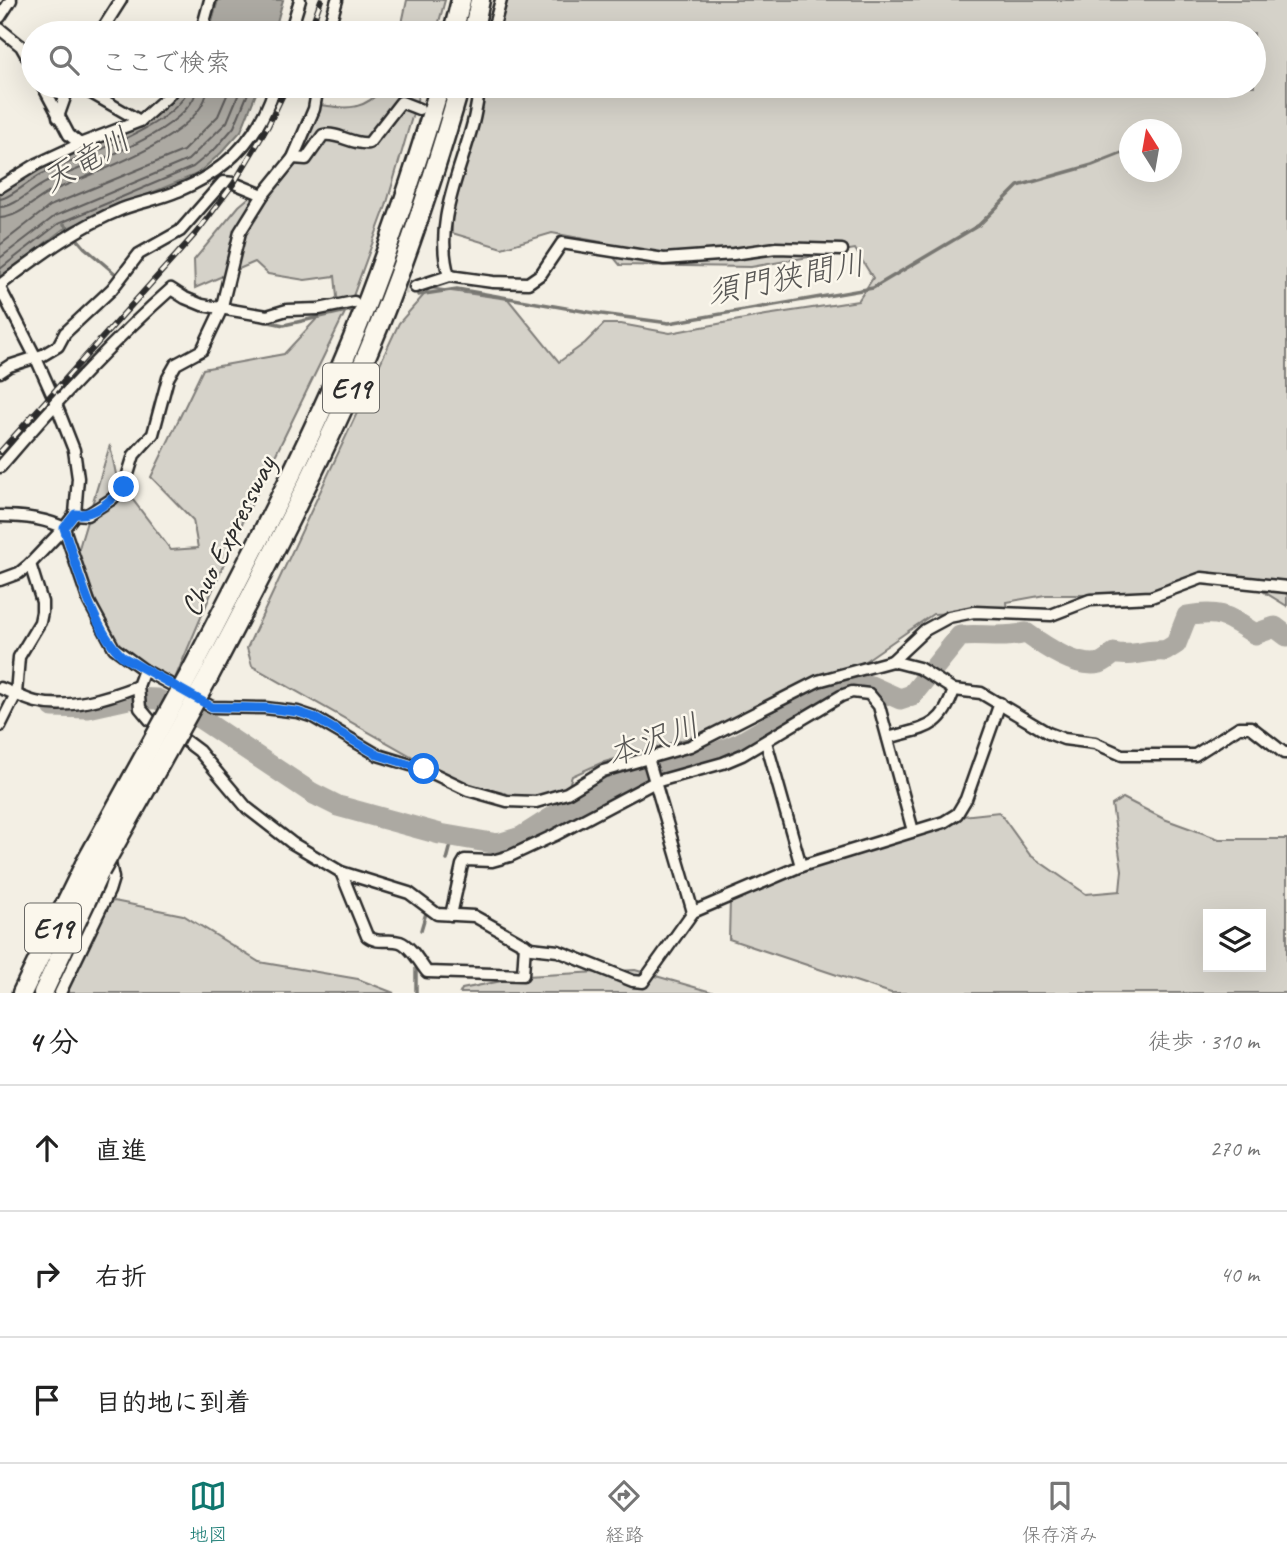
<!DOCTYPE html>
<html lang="ja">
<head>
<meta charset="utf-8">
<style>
	:root { --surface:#fff; --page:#f6f6f6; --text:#222; --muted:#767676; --line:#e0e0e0; --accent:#0f766e }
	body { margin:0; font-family:Caveat,"Klee One",sans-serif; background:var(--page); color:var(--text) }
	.controls { position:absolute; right:21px; bottom:21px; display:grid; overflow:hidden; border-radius:0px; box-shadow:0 7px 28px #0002 }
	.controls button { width:63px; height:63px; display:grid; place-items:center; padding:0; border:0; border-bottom:2px solid var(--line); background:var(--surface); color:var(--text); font:35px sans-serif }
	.compass { position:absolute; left:1119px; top:119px; width:63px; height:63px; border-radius:50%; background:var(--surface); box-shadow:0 7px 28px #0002; rotate:349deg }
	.stop { position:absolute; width:21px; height:21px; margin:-16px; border:5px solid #1a73e8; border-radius:50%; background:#fff }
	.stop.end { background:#1a73e8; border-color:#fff; box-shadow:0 2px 7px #0008 }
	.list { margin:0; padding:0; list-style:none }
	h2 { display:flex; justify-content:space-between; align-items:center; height:91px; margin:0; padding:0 28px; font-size:30px }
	h2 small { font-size:23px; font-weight:400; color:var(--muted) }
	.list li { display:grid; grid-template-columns:46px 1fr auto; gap:21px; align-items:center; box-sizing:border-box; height:126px; padding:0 28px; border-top:2px solid var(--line) }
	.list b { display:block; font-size:26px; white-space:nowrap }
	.list em { font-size:23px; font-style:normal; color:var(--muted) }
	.icon { flex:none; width:38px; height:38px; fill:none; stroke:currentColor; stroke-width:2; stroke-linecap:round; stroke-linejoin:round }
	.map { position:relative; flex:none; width:1287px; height:993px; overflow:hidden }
	.search { position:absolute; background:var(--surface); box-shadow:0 7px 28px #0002; left:21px; right:21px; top:21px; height:77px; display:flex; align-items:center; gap:18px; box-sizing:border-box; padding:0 24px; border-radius:38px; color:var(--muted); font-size:26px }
	.sheet { height:469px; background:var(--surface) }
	nav { display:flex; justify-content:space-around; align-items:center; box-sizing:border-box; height:98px; border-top:2px solid var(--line); background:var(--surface); font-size:19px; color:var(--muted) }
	nav a { display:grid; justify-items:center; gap:4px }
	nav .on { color:var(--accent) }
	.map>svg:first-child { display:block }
	.green { fill:#d5d2c9; stroke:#807e7a; stroke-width:2; fill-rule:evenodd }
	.water { fill:#aca9a2; stroke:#787772; stroke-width:2 }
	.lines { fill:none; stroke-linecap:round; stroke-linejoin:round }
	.shore { stroke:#5f5d5b; stroke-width:2 }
	.stream { stroke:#787772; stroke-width:3.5 }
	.river { stroke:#aca9a2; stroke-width:21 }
	.minor-tunnel { stroke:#cbc8bf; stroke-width:10; stroke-dasharray:10 5; stroke-linecap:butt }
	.minor-casing { stroke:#2b2b2b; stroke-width:15 }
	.motorway-casing { stroke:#2b2b2b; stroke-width:23 }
	.minor { stroke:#fbf7ec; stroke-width:10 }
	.motorway { stroke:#fbf7ec; stroke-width:18 }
	.rail-casing { stroke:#2b2b2b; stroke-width:6 }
	.rail { stroke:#fbf7ec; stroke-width:3.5; stroke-dasharray:10; stroke-linecap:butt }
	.motorway-bridge-casing { stroke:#2b2b2b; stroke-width:23; stroke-linecap:butt }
	.motorway-bridge { stroke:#fbf7ec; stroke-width:18 }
	.route { stroke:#1a73e8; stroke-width:9 }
	.labels { text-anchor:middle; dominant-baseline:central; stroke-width:5; stroke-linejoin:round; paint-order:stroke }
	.shield { fill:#fbf7ec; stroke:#696865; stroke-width:2 }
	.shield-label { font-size:28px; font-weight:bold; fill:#2b2b2b }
	.street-label { font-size:30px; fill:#2b2b2b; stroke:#fbf7ec }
	.water-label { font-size:32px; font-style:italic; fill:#585755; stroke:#fbf7ec }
</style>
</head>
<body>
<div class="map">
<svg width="1287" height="993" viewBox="0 0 1287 993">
	<rect width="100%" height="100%" fill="#f3efe4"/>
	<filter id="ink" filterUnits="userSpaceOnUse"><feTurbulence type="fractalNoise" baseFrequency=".0143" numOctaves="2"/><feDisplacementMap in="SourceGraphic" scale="14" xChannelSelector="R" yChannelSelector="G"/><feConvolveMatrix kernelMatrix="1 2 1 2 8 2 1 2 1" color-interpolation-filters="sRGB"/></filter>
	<g filter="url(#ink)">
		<g class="green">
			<path d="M407 0H445L436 33H400Z"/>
			<path d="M500 0H1287V606L1251 584 1173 581 1146 595H1045L1007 602 1008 611 933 614 865 661 837 675 686 739 601 763 572 776 566 795 536 804 471 790 252 666 247 648 399 323 430 288 508 299 559 362 585 343 604 324H621L670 333 766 315 858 301 873 278 855 249 751 267 620 265 601 242 552 233 502 248 452 233 451 202 478 86H1254V33H492ZM1130 130H1172V172H1130Z"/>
			<path d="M385 86H421L386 206 353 296 233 542 174 681 116 645 76 558 110 445 117 479 171 550 198 548 193 520 151 477 203 369 284 354 337 297 335 276 305 280 268 274 255 262 195 288 194 260 239 206 279 172 312 104C345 108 362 114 385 86Z"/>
			<path d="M1123 798 1164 819 1219 839H1287V993H891L729 939 730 899 786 871 953 817 999 812 1030 855 1086 894 1120 891 1122 870 1112 805ZM1208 914H1261V967H1208Z"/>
			<path d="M114 901 183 915 259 962 358 979 394 993H65L103 905Z"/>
			<path d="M635 970 715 993H460L462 989 526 976Z"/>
		</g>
		<g class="water">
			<path d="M218 0H283L274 33H209Z"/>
			<path d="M183 86H259L241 131 221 153 197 174 62 230 0 278V194C56 150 138 144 183 86Z"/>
		</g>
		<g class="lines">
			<g class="shore">
				<path d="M0 199C12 197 30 180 42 174 74 159 184 124 188 86"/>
				<path d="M0 207C15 207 32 189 47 182 82 166 195 130 197 86"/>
				<path d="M0 218C20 217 35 199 52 191 92 173 206 137 208 86"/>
				<path d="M0 245 50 206 183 151 218 116 231 86"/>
				<path d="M0 258 55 216 188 160 227 122 242 86"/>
				<path d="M0 269 58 224 193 167 216 148 234 127 251 86"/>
			</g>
			<g class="stream">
				<path d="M64 224 85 248 118 276"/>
				<path d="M418 295 457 289 594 313 669 323 873 288 979 225 1018 186 1092 165 1130 150"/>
				<path d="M244 317 284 325 351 310"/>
				<path d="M447 860 453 837"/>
				<path d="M421 930 426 913"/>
				<path d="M416 968V993"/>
			</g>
			<path class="river" d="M53 707 88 708 133 698 157 699 201 719 312 793 338 806 440 834 498 844 521 837 554 816 582 803 625 778 643 771 706 757 740 743 836 687 855 683 871 686 900 699 912 695 960 636C984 634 1003 639 1026 633 1044 646 1077 669 1100 663 1105 661 1110 657 1114 653 1131 658 1148 649 1165 651L1176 644 1187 616C1221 610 1227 616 1255 634L1275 627 1287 636"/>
			<path class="minor-tunnel" d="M368 299 415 287"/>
			<defs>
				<g id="minor">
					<path d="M0 17 11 0"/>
					<path d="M0 29 21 46 33 67"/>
					<path d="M100 33 121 0"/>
					<path d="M201 33 210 0"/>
					<path d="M290 33 300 0"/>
					<path d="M327 33 337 0"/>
					<path d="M492 33 501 0"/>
					<path d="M43 86 69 135 80 144 140 121 166 98 176 86"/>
					<path d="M79 86 140 121"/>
					<path d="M58 117 69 86"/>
					<path d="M293 158 306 159 323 135C339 132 351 145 369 143L401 102 419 109"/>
					<path d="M0 187 37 164 80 144"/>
					<path d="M449 276C433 224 460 173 473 123 476 111 478 98 480 86"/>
					<path d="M0 285C40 255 75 228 122 209 140 202 160 199 178 191 227 171 260 137 275 86"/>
					<path d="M415 287 449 276 493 282 528 283 541 274 562 243 664 259 733 254 776 248 842 250"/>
					<path d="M0 288 35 356 52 394 74 450 78 478 75 514 64 528 30 564 19 573 0 580"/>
					<path d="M0 372 9 366 43 355 58 346 65 333 112 289 139 254 180 231 223 182 234 183 263 195"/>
					<path d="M0 467C54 404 109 344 171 289L185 298 202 305 267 316 287 310 319 309 354 302"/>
					<path d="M75 514 87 515 112 499 124 487 134 455 153 434 168 378 176 364 202 350 221 310 240 232 263 195 293 158 314 109 318 86"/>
					<path d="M0 516C21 516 45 518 64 528L89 602 114 648 144 670 212 707 265 708 298 712 313 717 378 755 424 769 468 790 507 801 536 802 567 793 603 771 690 746 818 681 892 661 919 668 954 690 981 693 1048 733 1064 739 1095 743 1122 755H1195L1239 727H1251L1284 753H1287"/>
					<path d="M892 661 925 630 949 617 974 612 1051 615 1090 600 1151 597 1202 578 1287 587"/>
					<path d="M144 670 138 686 140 708 150 720 167 727 199 751 247 808 292 843 341 872 409 893 437 914 474 916 531 948 558 951 633 981 643 982 693 912 801 866 944 822 957 814 966 799 1000 703"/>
					<path d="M0 688C12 692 24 699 36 702 69 710 107 698 138 686"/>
					<path d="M0 726 16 694 19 657 40 622 42 612V602L30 564"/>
					<path d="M888 738C925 727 941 730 954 690"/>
					<path d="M766 742 801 866"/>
					<path d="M648 758 693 912"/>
					<path d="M341 872 367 936C379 945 388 938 400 942 411 946 420 963 427 972L523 975 525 944"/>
					<path d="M451 915 462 865 465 860 492 861 510 856 555 835 655 782 723 763 742 755 841 696 852 692 869 694 879 706 913 831"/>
					<path d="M60 993 109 891 113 878 109 858"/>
				</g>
				<g id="motorway">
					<path d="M453 33 461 0"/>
					<path d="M473 33 480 0"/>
					<path d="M193 668C248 561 305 454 351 343 386 258 414 173 440 86"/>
					<path d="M209 676C265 570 320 463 368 352 405 265 434 176 460 86"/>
					<path d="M22 993 85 864"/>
					<path d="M43 993 100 871"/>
				</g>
			</defs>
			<use href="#minor" class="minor-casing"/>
			<use href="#motorway" class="motorway-casing"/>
			<use href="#minor" class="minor"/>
			<use href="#motorway" class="motorway"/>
			<defs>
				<g id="rail">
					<path d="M309 33 321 0"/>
					<path d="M0 452 197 232 234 183 268 126 287 86"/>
				</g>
			</defs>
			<use href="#rail" class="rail-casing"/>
			<use href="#rail" class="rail"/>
			<defs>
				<g id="motorway-bridge">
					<path d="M85 864 193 668"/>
					<path d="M100 871 209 676"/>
				</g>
			</defs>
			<use href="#motorway-bridge" class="motorway-bridge-casing"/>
			<use href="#motorway-bridge" class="motorway-bridge"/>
		</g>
	</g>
	<g class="lines" filter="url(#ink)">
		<path class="route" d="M124 487C110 501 95 516 75 514L64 528C78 569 91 627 123 657L212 707 265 708 298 712 313 717 378 755 424 769"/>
	</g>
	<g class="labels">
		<g class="shield">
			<rect x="323" y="363.5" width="56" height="49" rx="5"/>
			<rect x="25" y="903.5" width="56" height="49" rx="5"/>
		</g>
		<g class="shield-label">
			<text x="351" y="388">E19</text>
			<text x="53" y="928">E19</text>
		</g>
		<g class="street-label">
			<text transform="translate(228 536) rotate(-63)">Chuo Expressway</text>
		</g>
		<g class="water-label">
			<text transform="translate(86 160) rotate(-30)">天竜川</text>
			<text transform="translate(786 278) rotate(-11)">須門狭間川</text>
			<text transform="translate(653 740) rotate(-20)">本沢川</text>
		</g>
	</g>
</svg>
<div class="controls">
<button><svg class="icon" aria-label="layers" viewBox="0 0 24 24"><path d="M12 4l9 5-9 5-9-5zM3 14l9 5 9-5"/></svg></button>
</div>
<svg class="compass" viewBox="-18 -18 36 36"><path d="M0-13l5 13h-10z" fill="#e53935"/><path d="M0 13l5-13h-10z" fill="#767676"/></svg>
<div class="stop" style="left:424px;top:769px"></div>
<div class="stop end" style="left:124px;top:487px"></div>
<div class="search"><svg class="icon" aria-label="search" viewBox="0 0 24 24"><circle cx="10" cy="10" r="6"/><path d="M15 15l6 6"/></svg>ここで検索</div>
</div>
<section class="sheet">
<h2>4 分<small>徒歩 · 310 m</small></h2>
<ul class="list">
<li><svg class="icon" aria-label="ahead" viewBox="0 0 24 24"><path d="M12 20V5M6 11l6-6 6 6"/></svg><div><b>直進</b></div><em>270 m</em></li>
<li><svg class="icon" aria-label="right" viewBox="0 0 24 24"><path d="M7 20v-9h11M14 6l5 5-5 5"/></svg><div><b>右折</b></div><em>40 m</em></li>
<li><svg class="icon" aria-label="arrive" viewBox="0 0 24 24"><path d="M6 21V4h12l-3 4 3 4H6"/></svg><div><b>目的地に到着</b></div></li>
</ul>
</section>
<nav>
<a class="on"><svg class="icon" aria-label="map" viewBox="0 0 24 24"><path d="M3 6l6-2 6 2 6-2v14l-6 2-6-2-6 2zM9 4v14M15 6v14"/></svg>地図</a>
<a><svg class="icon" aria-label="directions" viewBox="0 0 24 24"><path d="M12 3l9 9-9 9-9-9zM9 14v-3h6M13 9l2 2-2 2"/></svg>経路</a>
<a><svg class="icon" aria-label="saved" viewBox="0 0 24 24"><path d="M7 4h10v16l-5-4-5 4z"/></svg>保存済み</a>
</nav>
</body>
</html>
